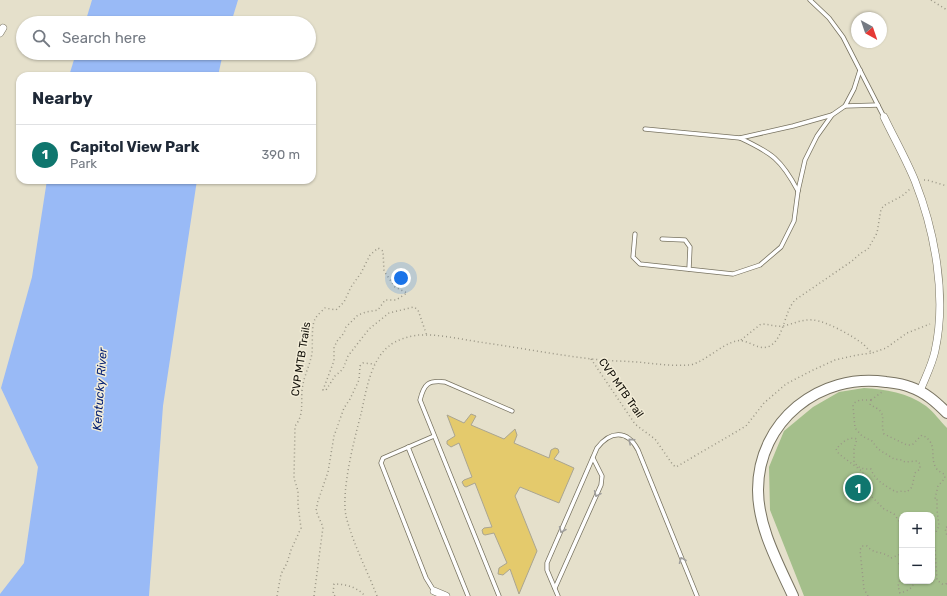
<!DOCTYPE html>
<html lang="en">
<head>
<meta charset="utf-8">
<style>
	:root { --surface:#fff; --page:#f2f2f3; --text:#1f2937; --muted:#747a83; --line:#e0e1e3; --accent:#0f766e }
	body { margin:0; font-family:Rubik,sans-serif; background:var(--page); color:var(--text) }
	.controls { position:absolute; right:12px; bottom:12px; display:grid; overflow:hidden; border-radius:8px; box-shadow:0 1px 3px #0004 }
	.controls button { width:36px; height:36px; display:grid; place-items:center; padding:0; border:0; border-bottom:1px solid var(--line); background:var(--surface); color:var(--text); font:20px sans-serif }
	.compass { position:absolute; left:851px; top:12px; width:36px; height:36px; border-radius:50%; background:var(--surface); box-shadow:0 1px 3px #0004; rotate:140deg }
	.you { position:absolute; left:401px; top:278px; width:14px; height:14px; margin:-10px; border:3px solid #fff; border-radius:50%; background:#1a73e8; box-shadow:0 0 0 6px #1a73e833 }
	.badge { display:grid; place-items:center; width:26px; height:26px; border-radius:50%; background:var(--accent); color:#fff; font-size:13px; font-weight:700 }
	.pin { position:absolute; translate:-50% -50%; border:2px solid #fff; box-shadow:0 1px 4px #0006 }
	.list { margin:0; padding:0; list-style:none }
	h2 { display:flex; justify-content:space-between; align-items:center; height:52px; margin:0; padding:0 16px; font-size:17px }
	h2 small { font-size:13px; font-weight:400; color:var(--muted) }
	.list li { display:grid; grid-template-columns:26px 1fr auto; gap:12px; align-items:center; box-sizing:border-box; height:60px; padding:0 16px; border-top:1px solid var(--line) }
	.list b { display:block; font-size:15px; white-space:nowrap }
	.list p { margin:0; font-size:13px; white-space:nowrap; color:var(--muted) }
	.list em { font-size:13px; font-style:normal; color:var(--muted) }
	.icon { flex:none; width:22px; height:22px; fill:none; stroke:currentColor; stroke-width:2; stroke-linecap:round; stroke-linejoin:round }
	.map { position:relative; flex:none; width:947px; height:596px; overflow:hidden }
	.search { position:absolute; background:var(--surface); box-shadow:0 1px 3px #0004; left:16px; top:16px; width:300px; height:44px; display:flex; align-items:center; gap:10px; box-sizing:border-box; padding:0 14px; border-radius:22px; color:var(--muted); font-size:15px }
	.panel { position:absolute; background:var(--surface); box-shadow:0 1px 3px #0004; left:16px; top:72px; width:300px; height:112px; border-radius:12px }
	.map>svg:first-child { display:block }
	.green { fill:#a4bf8b; fill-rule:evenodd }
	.water { fill:#99baf6 }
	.building { fill:#e4ca6c; stroke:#aaa591 }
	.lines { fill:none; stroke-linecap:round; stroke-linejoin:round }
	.lane-casing { stroke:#787361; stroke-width:5 }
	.street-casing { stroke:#787361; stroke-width:8 }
	.secondary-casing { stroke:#787361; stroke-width:12 }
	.path { stroke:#9a9686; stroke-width:1.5; stroke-dasharray:1 3; stroke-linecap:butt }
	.lane { stroke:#fff; stroke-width:3.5 }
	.street { stroke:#fff; stroke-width:7 }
	.secondary { stroke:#fff; stroke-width:10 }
	.oneway { stroke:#a09f9d }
	.labels { text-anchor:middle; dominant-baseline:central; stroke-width:3; stroke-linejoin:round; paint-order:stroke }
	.street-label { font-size:11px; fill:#121009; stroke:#f3edd8 }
	.water-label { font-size:12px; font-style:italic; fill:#001d71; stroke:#f3edd8 }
</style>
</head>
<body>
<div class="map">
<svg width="947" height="596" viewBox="0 0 947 596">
	<rect width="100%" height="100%" fill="#e5e0cb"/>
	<path class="green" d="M864 388C885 389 908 393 926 406 934 412 940 421 947 428V596H804L770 510 769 467 784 431 813 407 839 392ZM902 515H932V581H902Z"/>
	<g class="water">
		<path d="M92 0H238L231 23H85Z"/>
		<path d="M76 53H223L218 76H69Z"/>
		<path d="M47 180H197L163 406 149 596H0V594L24 563 38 467 1 388 32 277Z"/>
	</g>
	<path class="building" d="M471 414 476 416 471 425 504 439 515 429 517 435 514 443 549 458 551 450 555 448 558 449 559 452 554 459 574 468 559 503 520 487 515 496 537 551 519 594 510 569 503 575 498 574 499 568 507 563 494 533 485 535 483 534 482 530 484 528 492 527 475 483 466 487 464 486 462 482 464 480 472 477 459 443 451 447 447 444V441L455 436 447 415 464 423Z"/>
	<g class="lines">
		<defs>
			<g id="lane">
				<path d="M810 0 829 18 843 37 884 117"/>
				<path d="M860 70 854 89 845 106 878 105"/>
				<path d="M645 129 740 138 793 126 832 115 845 106"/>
				<path d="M740 138C772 153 781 159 798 191"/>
				<path d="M635 234 633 257 640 264 733 274 760 265 781 247 794 221 798 191 805 160 817 136 832 115"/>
				<path d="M662 239 685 240 690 247 689 269"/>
				<path d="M408 447 468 596"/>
				<path d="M555 588 601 485 602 476 593 458"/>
				<path d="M434 591 426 578 381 463 383 458 434 436"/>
				<path d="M499 596 420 400C424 384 428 380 445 382L512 411"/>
				<path d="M558 596 547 570V563L597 448C610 431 627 429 638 450L697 596"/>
			</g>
			<g id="street">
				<path d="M0 33 3 28"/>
				<path d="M884 117C894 138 906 159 915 181 935 232 947 297 935 351 932 365 925 378 920 391"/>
				<path d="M434 591 446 596"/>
			</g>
			<path id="secondary" d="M793 596C778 563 758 527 758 490 758 421 820 372 886 382 894 383 903 384 910 387 925 392 936 402 947 413"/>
		</defs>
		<use href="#lane" class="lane-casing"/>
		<use href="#street" class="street-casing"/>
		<use href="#secondary" class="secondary-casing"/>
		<g class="path">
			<path d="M931 0 947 10"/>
			<path d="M924 180H927L947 186"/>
			<path d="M741 340 761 324C769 324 775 327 783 326 793 324 802 319 813 320 826 321 853 336 863 344 866 347 869 350 872 353L886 348 907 333 930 324"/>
			<path d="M591 359 635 424 640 428 655 439 673 465 676 467 746 426 764 403 786 384 811 371 835 360 857 355 872 353"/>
			<path d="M871 400H860L854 403 853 406 855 428 862 436 872 441 878 449 894 459 902 460 905 462 917 461 920 464V469L915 473 912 487 907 492 903 491 896 492C886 486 875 481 871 469 863 469 859 469 854 462V449L857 439C848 436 842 443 836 449L839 454 863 472 862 478 867 486 868 493 884 509 894 514 902 525"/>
			<path d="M871 400 870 405C890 413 879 419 884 434L907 445H912L922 435C939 443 929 457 936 468 938 471 941 472 944 474L945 478 938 486 935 499H937V510L939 526 936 532H934L932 529"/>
			<path d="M871 400 882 392"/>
			<path d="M947 527 945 528 947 536"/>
			<path d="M932 548 935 550 937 580 942 584H946L947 581"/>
			<path d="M902 573 898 586 900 593C907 591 913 589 914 581"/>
			<path d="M277 596 281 574 287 563 291 550 301 528 298 505V491L294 478 295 426C304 415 301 404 302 391 303 377 310 366 312 353 313 344 311 327 315 319 317 315 322 311 325 308L336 310 344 302 351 287 361 273 370 255 378 248 383 251 384 271 395 287 407 293 396 300H385L378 310 366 312 358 315 346 327 344 333 337 341 334 348V361L323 390H326L335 376 343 369 348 356 369 329 389 313 414 307 418 310 427 336"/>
			<path d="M314 596 323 527 316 511 318 501 328 472 334 436 344 408 350 399 359 380 360 366 363 363 375 364"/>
			<path d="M335 596 333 594 334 584C346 584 357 587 365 596"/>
			<path d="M377 596C367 570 353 544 346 516 341 491 354 440 361 414 366 392 370 361 389 346 396 340 409 336 419 335 441 334 464 340 486 343 521 348 557 355 592 359 607 361 623 361 638 362 655 364 672 366 688 365 701 365 720 345 736 341 748 338 758 352 770 346 784 338 784 312 795 300L852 261 861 253 868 249 877 233 881 209 885 205 902 196 910 189"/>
			<path d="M868 596 864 589 860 550 862 546H867C875 555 881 550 891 558L901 554 899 564 902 573"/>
		</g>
		<use href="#lane" class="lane"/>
		<use href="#street" class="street"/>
		<use href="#secondary" class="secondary"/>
	</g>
	<defs><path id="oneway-chevron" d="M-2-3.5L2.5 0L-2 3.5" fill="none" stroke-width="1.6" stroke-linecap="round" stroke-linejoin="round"/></defs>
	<g class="oneway">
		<use href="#oneway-chevron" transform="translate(631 441) rotate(-138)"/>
		<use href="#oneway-chevron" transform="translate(597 494) rotate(114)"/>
		<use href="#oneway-chevron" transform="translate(562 530) rotate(113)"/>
		<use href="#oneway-chevron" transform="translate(682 560) rotate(-112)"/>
	</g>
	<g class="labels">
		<g class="street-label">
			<text transform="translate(301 359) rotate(-81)">CVP MTB Trails</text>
			<text transform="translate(621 388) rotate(55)">CVP MTB Trail</text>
		</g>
		<g class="water-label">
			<text transform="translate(100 389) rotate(-86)">Kentucky River</text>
		</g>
	</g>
</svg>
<div class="controls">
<button>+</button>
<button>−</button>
</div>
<svg class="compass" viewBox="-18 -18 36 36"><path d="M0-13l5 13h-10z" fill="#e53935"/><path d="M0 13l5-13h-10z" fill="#747a83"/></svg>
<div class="you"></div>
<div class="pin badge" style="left:858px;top:488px">1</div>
<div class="search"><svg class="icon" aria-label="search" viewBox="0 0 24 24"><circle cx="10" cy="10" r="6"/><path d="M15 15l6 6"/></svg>Search here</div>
<section class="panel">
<h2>Nearby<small></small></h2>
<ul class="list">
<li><span class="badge">1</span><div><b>Capitol View Park</b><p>Park</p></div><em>390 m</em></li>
</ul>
</section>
</div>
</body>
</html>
